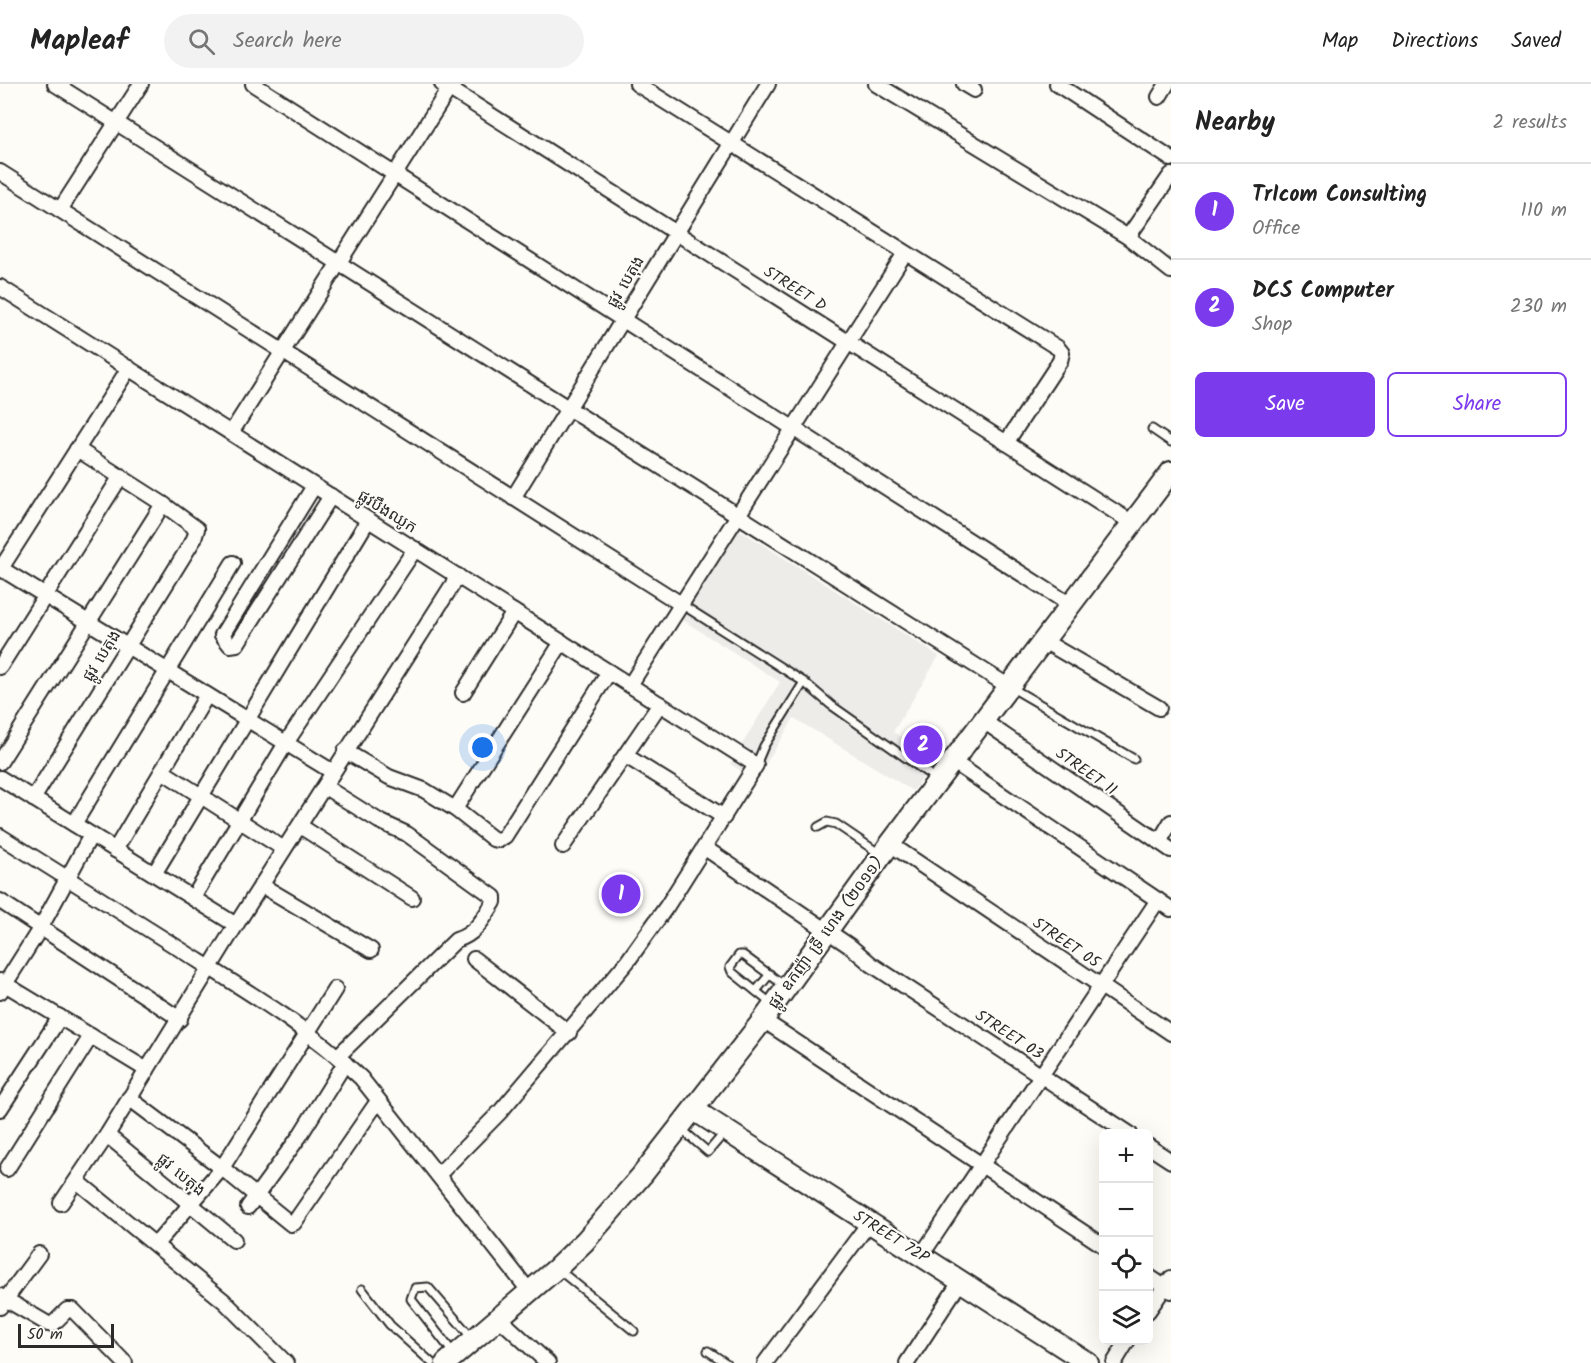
<!DOCTYPE html>
<html lang="en">
<head>
<meta charset="utf-8">
<style>
	:root { --surface:#fff; --page:#f2f2f2; --text:#222; --muted:#767676; --line:#e0e0e0; --accent:#7c3aed }
	body { margin:0; font-family:Kalam,"Noto Sans Khmer",sans-serif; background:var(--page); color:var(--text) }
	.controls { position:absolute; right:18px; bottom:18px; display:grid; overflow:hidden; border-radius:9px; box-shadow:0 6px 24px #0002 }
	.controls button { width:54px; height:54px; display:grid; place-items:center; padding:0; border:0; border-bottom:2px solid var(--line); background:var(--surface); color:var(--text); font:30px sans-serif }
	.scale { position:absolute; left:18px; bottom:15px; width:96px; box-sizing:border-box; padding-left:6px; border:3px solid #2b2b2b; border-top:0; font-size:16px; line-height:21px; white-space:nowrap; color:#2b2b2b; -webkit-text-stroke:4px #fdfcf7; paint-order:stroke }
	.you { position:absolute; left:483px; top:664px; width:21px; height:21px; margin:-15px; border:4px solid #fff; border-radius:50%; background:#1a73e8; box-shadow:0 0 0 9px #1a73e833 }
	.badge { display:grid; place-items:center; width:39px; height:39px; border-radius:50%; background:var(--accent); color:#fff; font-size:20px; font-weight:700 }
	.pin { position:absolute; translate:-50% -50%; border:3px solid #fff; box-shadow:0 2px 6px #0006 }
	.list { margin:0; padding:0; list-style:none }
	h2 { display:flex; justify-content:space-between; align-items:center; height:78px; margin:0; padding:0 24px; font-size:26px }
	h2 small { font-size:20px; font-weight:400; color:var(--muted) }
	.list li { display:grid; grid-template-columns:39px 1fr auto; gap:18px; align-items:center; box-sizing:border-box; height:96px; padding:0 24px; border-top:2px solid var(--line) }
	.list b { display:block; font-size:22px; white-space:nowrap }
	.list p { margin:0; font-size:20px; white-space:nowrap; color:var(--muted) }
	.list em { font-size:20px; font-style:normal; color:var(--muted) }
	.actions { display:flex; gap:12px; padding:18px 24px }
	.actions a { flex:1; padding:14px 0; border:2px solid var(--accent); border-radius:9px; text-align:center; font-size:21px; color:var(--accent) }
	.actions .main { background:var(--accent); color:#fff }
	.icon { flex:none; width:33px; height:33px; fill:none; stroke:currentColor; stroke-width:2; stroke-linecap:round; stroke-linejoin:round }
	.map { position:relative; flex:none; width:1171px; height:1279px; overflow:hidden }
	header { display:flex; align-items:center; gap:36px; box-sizing:border-box; height:84px; padding:0 30px; background:var(--surface); border-bottom:2px solid var(--line) }
	header strong { font-size:28px }
	nav { display:flex; gap:33px; margin-inline-start:auto; font-size:21px }
	.search { width:420px; height:54px; background:var(--page); display:flex; align-items:center; gap:15px; box-sizing:border-box; padding:0 21px; border-radius:33px; color:var(--muted); font-size:22px }
	main { display:flex }
	aside { flex:1; background:var(--surface) }
	.map>svg:first-child { display:block }
	.built { fill:#edece8 }
	.lines { fill:none; stroke-linecap:round; stroke-linejoin:round }
	.lane-casing { stroke:#2b2b2b; stroke-width:11 }
	.street-casing { stroke:#2b2b2b; stroke-width:18 }
	.secondary-casing { stroke:#2b2b2b; stroke-width:24 }
	.lane { stroke:#fdfcf7; stroke-width:7 }
	.street { stroke:#fdfcf7; stroke-width:14 }
	.secondary { stroke:#fdfcf7; stroke-width:20 }
	.labels { text-anchor:middle; dominant-baseline:central; stroke-width:4.5; stroke-linejoin:round; paint-order:stroke }
	.street-label { font-size:16px; fill:#2b2b2b; stroke:#fdfcf7 }
</style>
</head>
<body>
<header>
<strong>Mapleaf</strong>
<div class="search"><svg class="icon" aria-label="search" viewBox="0 0 24 24"><circle cx="10" cy="10" r="6"/><path d="M15 15l6 6"/></svg>Search here</div>
<nav><a>Map</a><a>Directions</a><a>Saved</a></nav>
</header>
<main>
<div class="map">
<svg width="1171" height="1279" viewBox="0 0 1171 1279">
	<rect width="100%" height="100%" fill="#fdfcf7"/>
	<filter id="ink" filterUnits="userSpaceOnUse"><feTurbulence type="fractalNoise" baseFrequency=".0167" numOctaves="2"/><feDisplacementMap in="SourceGraphic" scale="12" xChannelSelector="R" yChannelSelector="G"/><feConvolveMatrix kernelMatrix="1 2 1 2 8 2 1 2 1" color-interpolation-filters="sRGB"/></filter>
	<g filter="url(#ink)">
		<path class="built" d="M727 438 939 572 893 648 937 674 913 707 794 634 756 696 730 680 780 598 670 528Z"/>
		<g class="lines">
			<defs>
				<g id="lane">
					<path d="M1152 345 1171 358"/>
					<path d="M681 520 804 598 831 621 936 695"/>
					<path d="M1012 604 1134 675"/>
					<path d="M756 681 764 662 804 598"/>
					<path d="M818 743 827 738 836 740 880 770"/>
					<path d="M756 907 770 890"/>
					<path d="M773 921 732 888 730 883 739 871H743L785 902"/>
					<path d="M680 1044 708 1068 725 1048"/>
					<path d="M559 1186 634 1247"/>
					<path d="M362 1205 390 1241 432 1279"/>
					<path d="M708 1267 726 1279"/>
					<path d="M454 1270 411 1215 415 1204 428 1203 472 1254"/>
				</g>
				<g id="street">
					<path d="M55 0 1008 602"/>
					<path d="M253 0 1069 520"/>
					<path d="M442 0 1131 438"/>
					<path d="M637 0 1058 264 1062 269 1060 277 1006 359"/>
					<path d="M876 0 1128 153 1171 187"/>
					<path d="M964 0 974 6"/>
					<path d="M1057 0 1171 75"/>
					<path d="M1159 13 1167 0"/>
					<path d="M0 88 681 520"/>
					<path d="M60 126 141 0"/>
					<path d="M1128 153 1171 91"/>
					<path d="M0 203 756 681 667 822 627 878 500 1028 438 1091"/>
					<path d="M231 349 452 0"/>
					<path d="M314 402 222 551 230 561 237 560 331 412"/>
					<path d="M513 414 768 0"/>
					<path d="M0 484 333 688"/>
					<path d="M0 486 129 284"/>
					<path d="M1042 556 1159 624"/>
					<path d="M0 583 121 392"/>
					<path d="M630 601 905 169"/>
					<path d="M463 609 514 528"/>
					<path d="M982 636 1171 766"/>
					<path d="M345 667 389 693 424 706 455 725 493 755 499 756 505 752 609 588"/>
					<path d="M626 672 724 733"/>
					<path d="M952 677 1171 825"/>
					<path d="M0 678 163 420"/>
					<path d="M162 687 284 765"/>
					<path d="M0 694 236 841"/>
					<path d="M325 703 379 737 407 750 494 813V818C484 834 475 851 456 856L338 972"/>
					<path d="M33 715 194 455 197 445 163 420 77 365"/>
					<path d="M455 725 562 558"/>
					<path d="M74 740 233 479"/>
					<path d="M300 742 412 814"/>
					<path d="M0 752C62 791 124 830 186 869 247 907 309 944 361 994L530 1208"/>
					<path d="M1159 758 1171 738"/>
					<path d="M890 760 1171 949"/>
					<path d="M563 762 660 620"/>
					<path d="M705 764 851 863 871 880 1130 1050"/>
					<path d="M115 766 207 611"/>
					<path d="M154 790 368 436"/>
					<path d="M261 801 371 866"/>
					<path d="M193 814 286 659 415 465"/>
					<path d="M0 817 180 935"/>
					<path d="M474 875 569 949"/>
					<path d="M0 897 147 986"/>
					<path d="M0 908 41 843 91 751"/>
					<path d="M763 936 1104 1162"/>
					<path d="M129 1014 222 1084 335 905"/>
					<path d="M0 1025 60 933"/>
					<path d="M107 1051 234 1156"/>
					<path d="M1148 1062 1171 1077"/>
					<path d="M7 1085 91 952"/>
					<path d="M77 1097 224 1217 286 1279"/>
					<path d="M61 1119 107 1051 236 841 458 492"/>
					<path d="M248 1123 299 1053 345 979"/>
					<path d="M156 1160 222 1084 291 1140 294 1139 378 1017"/>
					<path d="M921 1172 1158 816"/>
					<path d="M1148 1192 1171 1207"/>
					<path d="M0 1212 48 1240H53L67 1226H73L125 1279"/>
					<path d="M0 1223 39 1170"/>
					<path d="M1148 1227 1171 1194"/>
					<path d="M500 1235 548 1279"/>
					<path d="M765 1279 869 1139"/>
					<path d="M907 1279 960 1198"/>
					<path d="M1114 1279 1128 1256"/>
				</g>
				<g id="secondary">
					<path d="M694 1026 1088 1279"/>
					<path d="M446 1279 557 1184 585 1157 642 1091 763 936 890 760 1171 388"/>
				</g>
			</defs>
			<use href="#lane" class="lane-casing"/>
			<use href="#street" class="street-casing"/>
			<use href="#secondary" class="secondary-casing"/>
			<use href="#lane" class="lane"/>
			<use href="#street" class="street"/>
			<use href="#secondary" class="secondary"/>
		</g>
	</g>
	<g class="labels">
		<g class="street-label">
			<text transform="translate(626 198) rotate(-59)">ផ្លូវ បេតុង</text>
			<text transform="translate(795 205) rotate(32)">STREET D</text>
			<text transform="translate(387 428) rotate(32)">ផ្លូវបឹងឈូក</text>
			<text transform="translate(102 572) rotate(-58)">ផ្លូវ បេតុង</text>
			<text transform="translate(1086 688) rotate(35)">STREET 11</text>
			<text transform="translate(826 849) rotate(-54)">ផ្លូវ ឧកញ៉ា ទ្រី ហេង (២០១១)</text>
			<text transform="translate(1066 859) rotate(34)">STREET 05</text>
			<text transform="translate(1009 951) rotate(33)">STREET 03</text>
			<text transform="translate(181 1091) rotate(40)">ផ្លូវ បេតុង</text>
			<text transform="translate(891 1153) rotate(32)">STREET 72P</text>
		</g>
	</g>
</svg>
<div class="controls">
<button>+</button>
<button>−</button>
<button><svg class="icon" aria-label="locate" viewBox="0 0 24 24"><circle cx="12" cy="12" r="6"/><path d="M12 2v4M12 18v4M2 12h4M18 12h4"/></svg></button>
<button><svg class="icon" aria-label="layers" viewBox="0 0 24 24"><path d="M12 4l9 5-9 5-9-5zM3 14l9 5 9-5"/></svg></button>
</div>
<div class="scale">50 m</div>
<div class="you"></div>
<div class="pin badge" style="left:621px;top:810px">1</div>
<div class="pin badge" style="left:923px;top:661px">2</div>
</div>
<aside>
<h2>Nearby<small>2 results</small></h2>
<ul class="list">
<li><span class="badge">1</span><div><b>TrIcom Consulting</b><p>Office</p></div><em>110 m</em></li>
<li><span class="badge">2</span><div><b>DCS Computer</b><p>Shop</p></div><em>230 m</em></li>
</ul>
<div class="actions"><a class="main">Save</a><a>Share</a></div>
</aside>
</main>
</body>
</html>
